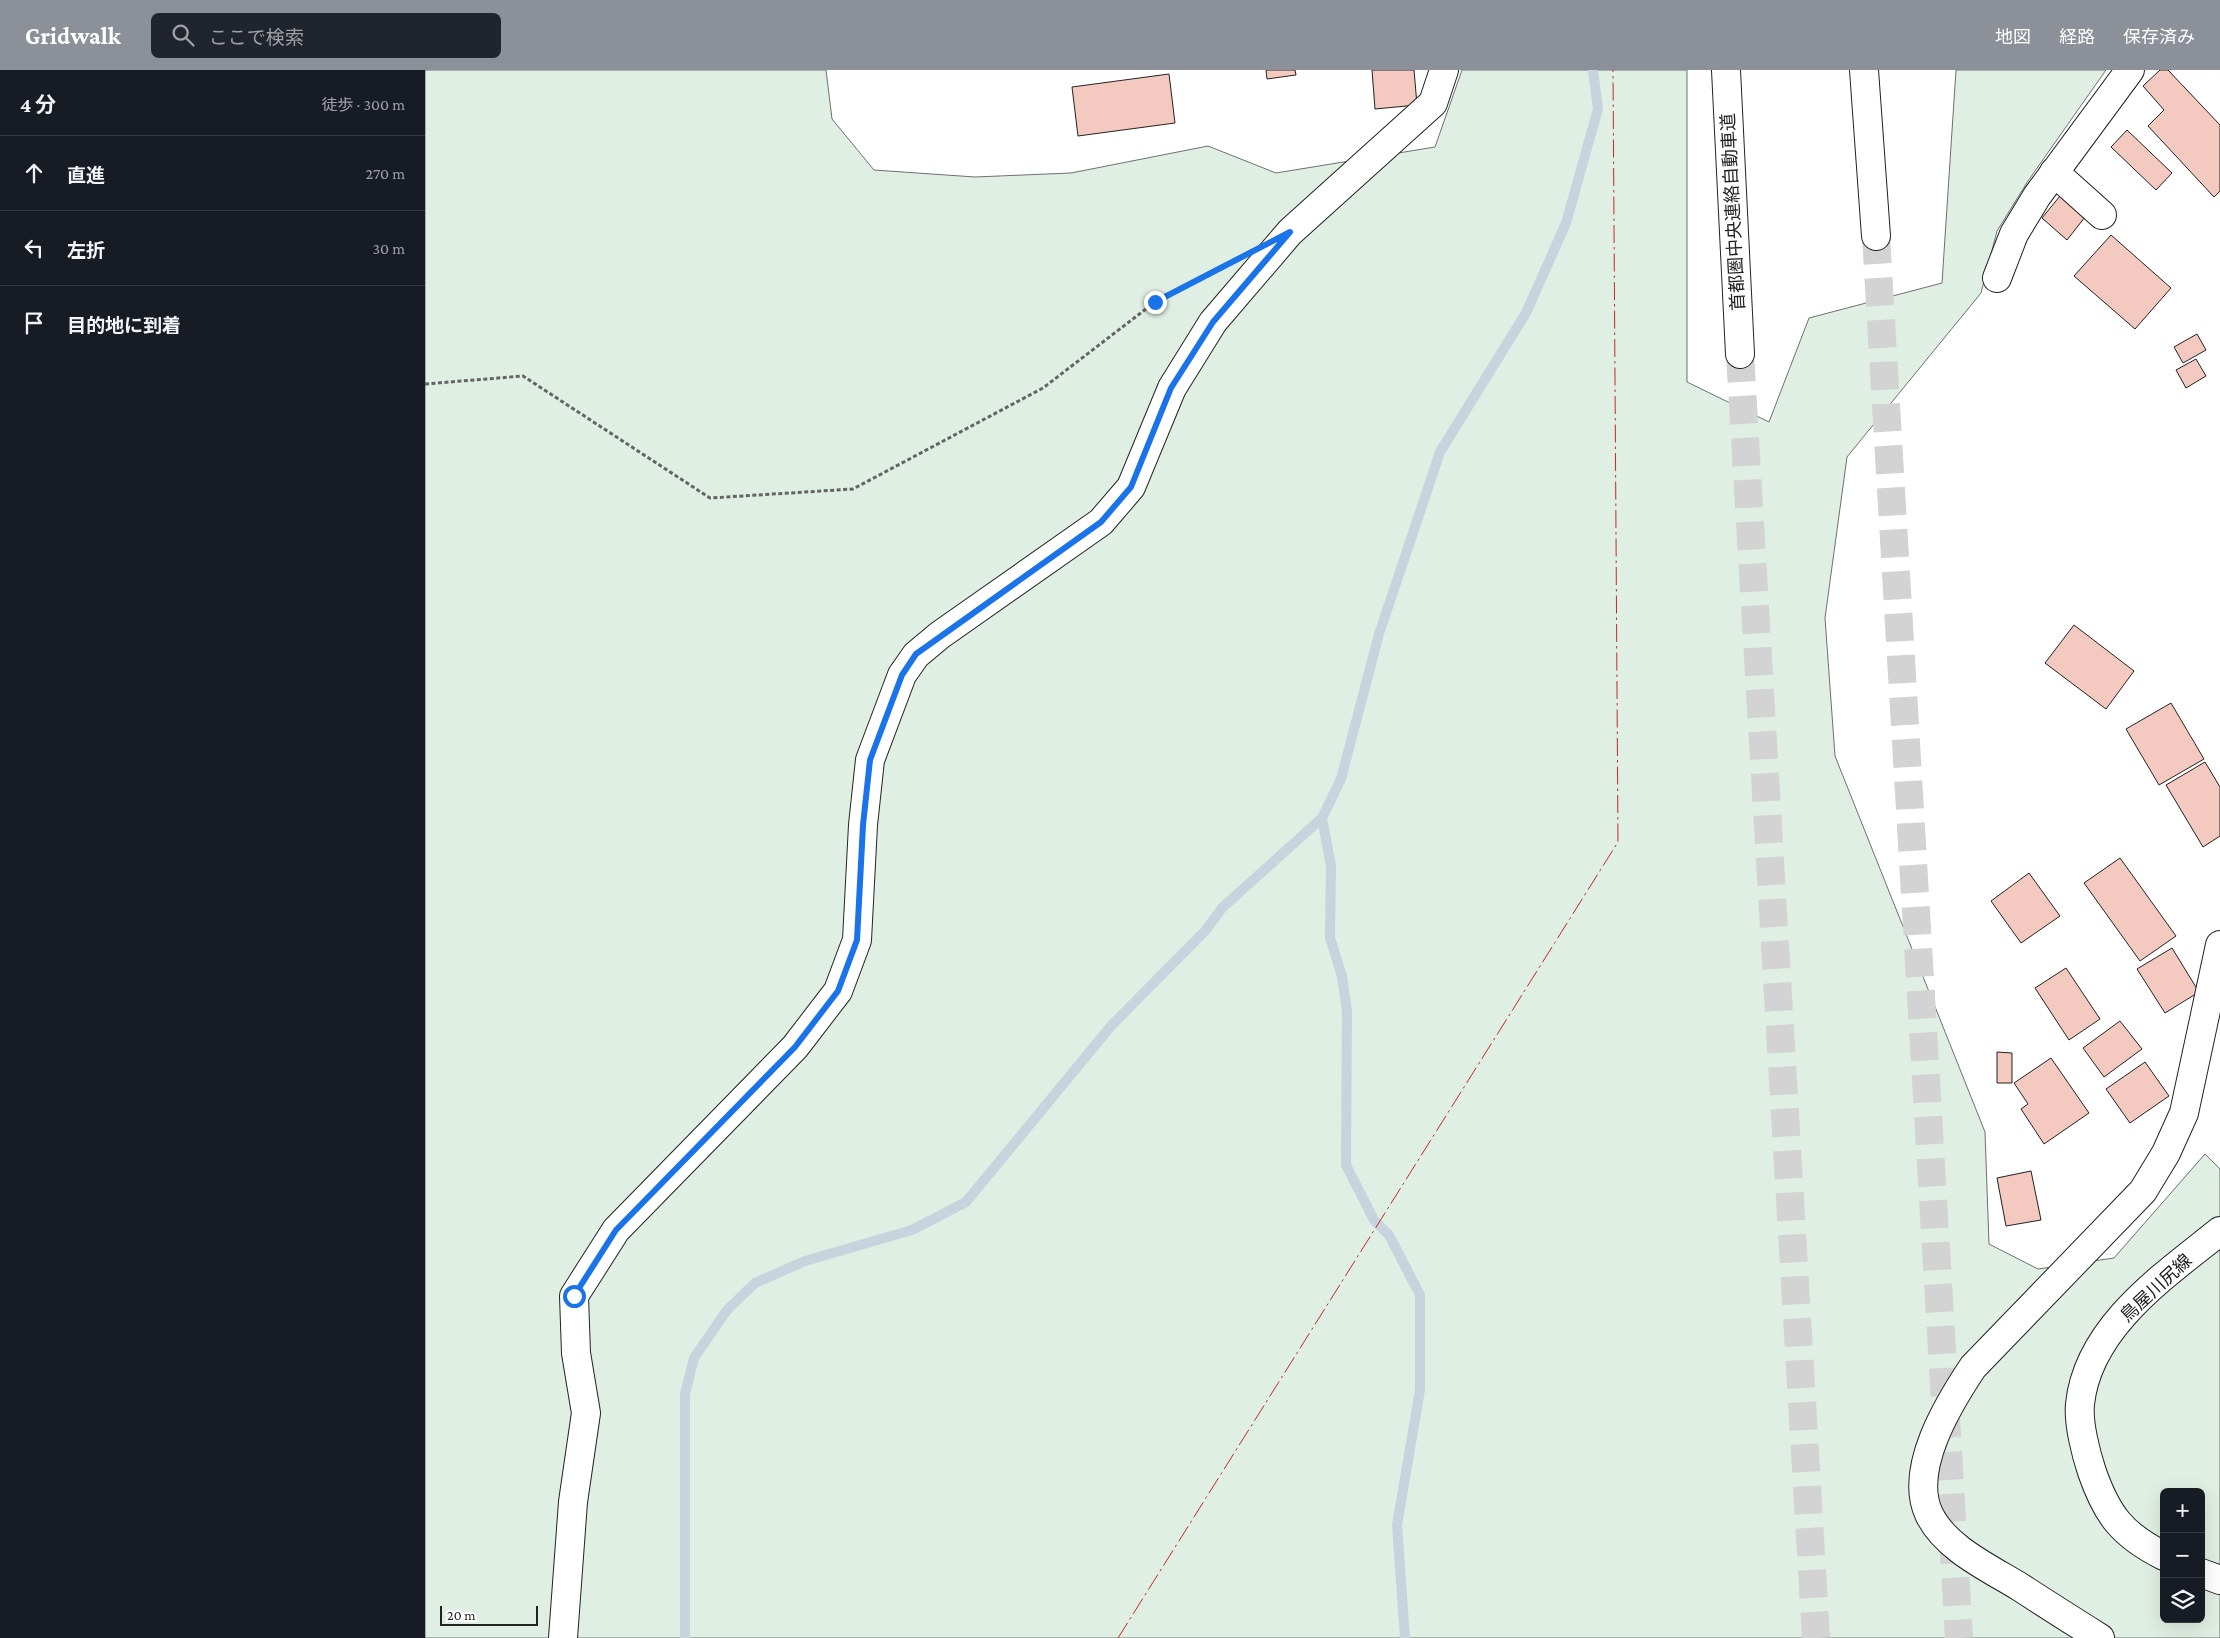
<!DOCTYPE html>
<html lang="ja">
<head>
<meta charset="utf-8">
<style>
	:root { --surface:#171b24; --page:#20242c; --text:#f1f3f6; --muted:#9ea1a6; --line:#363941; --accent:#8c9099 }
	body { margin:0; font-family:"Crimson Pro","Noto Sans JP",serif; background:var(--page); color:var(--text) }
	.controls { position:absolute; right:15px; bottom:15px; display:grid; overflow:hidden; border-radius:8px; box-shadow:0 5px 20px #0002 }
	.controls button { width:45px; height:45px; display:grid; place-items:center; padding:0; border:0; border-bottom:1px solid var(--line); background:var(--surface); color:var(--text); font:25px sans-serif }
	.scale { position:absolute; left:15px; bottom:12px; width:98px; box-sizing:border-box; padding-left:5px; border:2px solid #222; border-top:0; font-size:14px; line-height:18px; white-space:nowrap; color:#222; -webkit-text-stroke:4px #fff; paint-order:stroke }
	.stop { position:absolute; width:15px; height:15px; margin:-11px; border:4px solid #1a73e8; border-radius:50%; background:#fff }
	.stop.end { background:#1a73e8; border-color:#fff; box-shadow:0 1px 5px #0008 }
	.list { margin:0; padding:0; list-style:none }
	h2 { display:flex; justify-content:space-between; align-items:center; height:65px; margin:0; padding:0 20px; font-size:21px }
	h2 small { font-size:16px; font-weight:400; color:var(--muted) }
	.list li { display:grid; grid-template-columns:32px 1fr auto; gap:15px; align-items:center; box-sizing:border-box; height:75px; padding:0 20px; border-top:1px solid var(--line) }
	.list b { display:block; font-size:19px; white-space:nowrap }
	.list em { font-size:16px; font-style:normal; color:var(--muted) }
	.icon { flex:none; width:28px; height:28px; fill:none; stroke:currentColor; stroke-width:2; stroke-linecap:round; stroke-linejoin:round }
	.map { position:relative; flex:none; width:1795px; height:1568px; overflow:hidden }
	header { display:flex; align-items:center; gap:30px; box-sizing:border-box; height:70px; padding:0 25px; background:var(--accent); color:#fff }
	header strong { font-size:24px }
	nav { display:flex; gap:28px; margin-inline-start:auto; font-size:18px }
	.search { width:350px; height:45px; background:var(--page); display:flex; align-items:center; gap:12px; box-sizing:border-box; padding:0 18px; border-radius:8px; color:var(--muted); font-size:19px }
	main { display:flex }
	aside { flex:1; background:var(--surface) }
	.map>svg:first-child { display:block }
	.green { fill:#e0efe3; stroke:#6f6f6f; fill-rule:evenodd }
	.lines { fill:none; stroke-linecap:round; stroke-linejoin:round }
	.stream { stroke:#c7d3dd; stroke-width:10 }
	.building { fill:#f3c9c0; stroke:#222 }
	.highway-tunnel { stroke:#d3d3d3; stroke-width:28; stroke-dasharray:28 14; stroke-linecap:butt }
	.minor-casing { stroke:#222; stroke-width:30 }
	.major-casing { stroke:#222; stroke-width:30 }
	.highway-casing { stroke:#222; stroke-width:30 }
	.path { stroke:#646464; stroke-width:3; stroke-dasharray:4 2.5; stroke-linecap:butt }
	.minor { stroke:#fff; stroke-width:28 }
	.major { stroke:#fff; stroke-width:28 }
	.highway { stroke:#fff; stroke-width:28 }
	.power { stroke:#c62828; stroke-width:1; stroke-dasharray:18 4 2.5 4; stroke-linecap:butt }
	.route { stroke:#1a73e8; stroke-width:6 }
	.labels { text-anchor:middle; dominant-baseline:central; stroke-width:4; stroke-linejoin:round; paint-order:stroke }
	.street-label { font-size:18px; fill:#222; stroke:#fff }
</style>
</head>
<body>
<header>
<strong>Gridwalk</strong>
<div class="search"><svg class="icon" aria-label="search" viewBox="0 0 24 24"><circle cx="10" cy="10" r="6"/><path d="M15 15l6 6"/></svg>ここで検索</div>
<nav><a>地図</a><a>経路</a><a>保存済み</a></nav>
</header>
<main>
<aside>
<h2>4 分<small>徒歩 · 300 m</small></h2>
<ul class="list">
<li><svg class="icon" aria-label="ahead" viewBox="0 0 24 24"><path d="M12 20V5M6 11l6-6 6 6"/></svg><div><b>直進</b></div><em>270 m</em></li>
<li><svg class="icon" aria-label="left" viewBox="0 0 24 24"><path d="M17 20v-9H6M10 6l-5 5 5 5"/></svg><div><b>左折</b></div><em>30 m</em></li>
<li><svg class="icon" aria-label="arrive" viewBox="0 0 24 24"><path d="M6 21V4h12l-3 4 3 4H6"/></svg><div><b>目的地に到着</b></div></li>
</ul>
</aside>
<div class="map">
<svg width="1795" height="1568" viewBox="0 0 1795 1568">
	<rect width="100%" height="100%" fill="#fff"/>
	<path class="green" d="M0 0H401L407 49 449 100 550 107 646 103 783 76 851 103 1010 77 1037 0H1262V312L1344 352 1384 248 1517 213 1531 0H1681L1603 111 1572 161 1556 223 1422 387 1400 548 1410 686 1560 1062 1564 1174 1613 1199 1689 1188 1780 1084 1795 1099V1568H0ZM1739 1422H1776V1549H1739Z"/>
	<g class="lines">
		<g class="stream">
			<path d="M897 748 906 796 905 868 917 906 922 942 921 1095 949 1150 964 1165 995 1225V1320L972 1455 980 1568"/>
			<path d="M260 1568V1324L269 1288 302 1240 330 1213 380 1191 487 1160 541 1132 686 956 781 860 797 838 897 748 916 709 954 564 1015 382 1101 243 1141 153 1173 39 1168 0"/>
		</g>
	</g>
	<g class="building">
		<path d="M841 0H870L871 5 842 9Z"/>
		<path d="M947 0H989L992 35 950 39Z"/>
		<path d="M1735 0H1743L1795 55V121L1789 127 1723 56 1739 40 1718 16Z"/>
		<path d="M744 4 750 53 653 66 647 17Z"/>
		<path d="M1702 60 1747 103 1731 120 1686 77Z"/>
		<path d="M1635 126 1660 147 1642 170 1617 148Z"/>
		<path d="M1686 165 1746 218 1710 259 1649 206Z"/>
		<path d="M1772 264 1781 280 1758 293 1749 277Z"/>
		<path d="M1771 289 1781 306 1761 318 1751 300Z"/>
		<path d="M1649 555 1709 601 1681 639 1620 593Z"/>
		<path d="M1746 633 1779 689 1734 715 1701 659Z"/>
		<path d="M1780 692 1795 717V766L1778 777 1741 715Z"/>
		<path d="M1695 788 1751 866 1715 891 1659 813Z"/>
		<path d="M1604 803 1635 846 1596 873 1566 831Z"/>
		<path d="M1747 878 1774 922 1740 943 1712 899Z"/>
		<path d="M1641 898 1675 949 1644 970 1610 918Z"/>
		<path d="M1695 951 1717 979 1679 1007 1658 978Z"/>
		<path d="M1572 982 1587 983V1013H1572Z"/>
		<path d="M1626 988 1664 1043 1619 1074 1596 1039 1603 1034 1589 1013Z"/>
		<path d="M1720 992 1744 1026 1705 1053 1681 1019Z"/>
		<path d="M1606 1101 1616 1150 1581 1156 1572 1108Z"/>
	</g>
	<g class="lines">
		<g class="highway-tunnel">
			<path d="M1451 166 1534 1568"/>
			<path d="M1315 284 1391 1568"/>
		</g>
		<defs>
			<g id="minor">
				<path d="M1629 102 1677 145"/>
				<path d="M1572 208 1589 164 1612 126 1705 0"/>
				<path d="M138 1568 148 1432 161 1343 151 1283 149 1226 191 1160 370 977 413 921 432 870 438 755 445 690 477 605 491 585 515 565 676 452 706 417 747 318 788 252 865 162 1008 33 1019 0"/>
				<path d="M1675 1568C1648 1551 1621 1534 1595 1517 1564 1498 1520 1478 1504 1444 1483 1399 1524 1333 1548 1297L1718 1121 1741 1083 1759 1043 1795 875"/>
			</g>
			<g id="major">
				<path d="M1739 1486C1697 1465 1682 1445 1667 1402 1661 1384 1653 1353 1655 1334 1663 1257 1739 1206 1795 1161"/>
				<path d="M1776 1503 1795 1510"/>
			</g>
			<g id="highway">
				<path d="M1301 0 1315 284"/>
				<path d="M1439 0 1451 166"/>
			</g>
		</defs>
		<use href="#minor" class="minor-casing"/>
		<use href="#major" class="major-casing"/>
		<use href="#highway" class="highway-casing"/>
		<path class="path" d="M0 314 98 306 285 428 428 419 618 318 730 232 789 201"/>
		<use href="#minor" class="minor"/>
		<use href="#major" class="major"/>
		<use href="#highway" class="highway"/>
		<path class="power" d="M693 1568 1193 772 1188 0"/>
	</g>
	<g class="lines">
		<path class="route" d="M149 1226 191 1160 370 977 413 921 432 870 438 755 445 690 477 605 491 584 676 452 706 417 746 318 788 252 865 162 730 232"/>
	</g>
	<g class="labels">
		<g class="street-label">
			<text transform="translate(1308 142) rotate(-93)">首都圏中央連絡自動車道</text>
			<text transform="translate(1731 1218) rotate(-43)">鳥屋川尻線</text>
		</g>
	</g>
</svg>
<div class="controls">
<button>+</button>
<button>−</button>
<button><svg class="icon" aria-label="layers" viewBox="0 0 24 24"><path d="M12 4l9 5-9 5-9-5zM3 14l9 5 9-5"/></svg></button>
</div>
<div class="scale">20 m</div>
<div class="stop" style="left:149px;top:1226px"></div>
<div class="stop end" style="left:730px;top:232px"></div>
</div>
</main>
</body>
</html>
